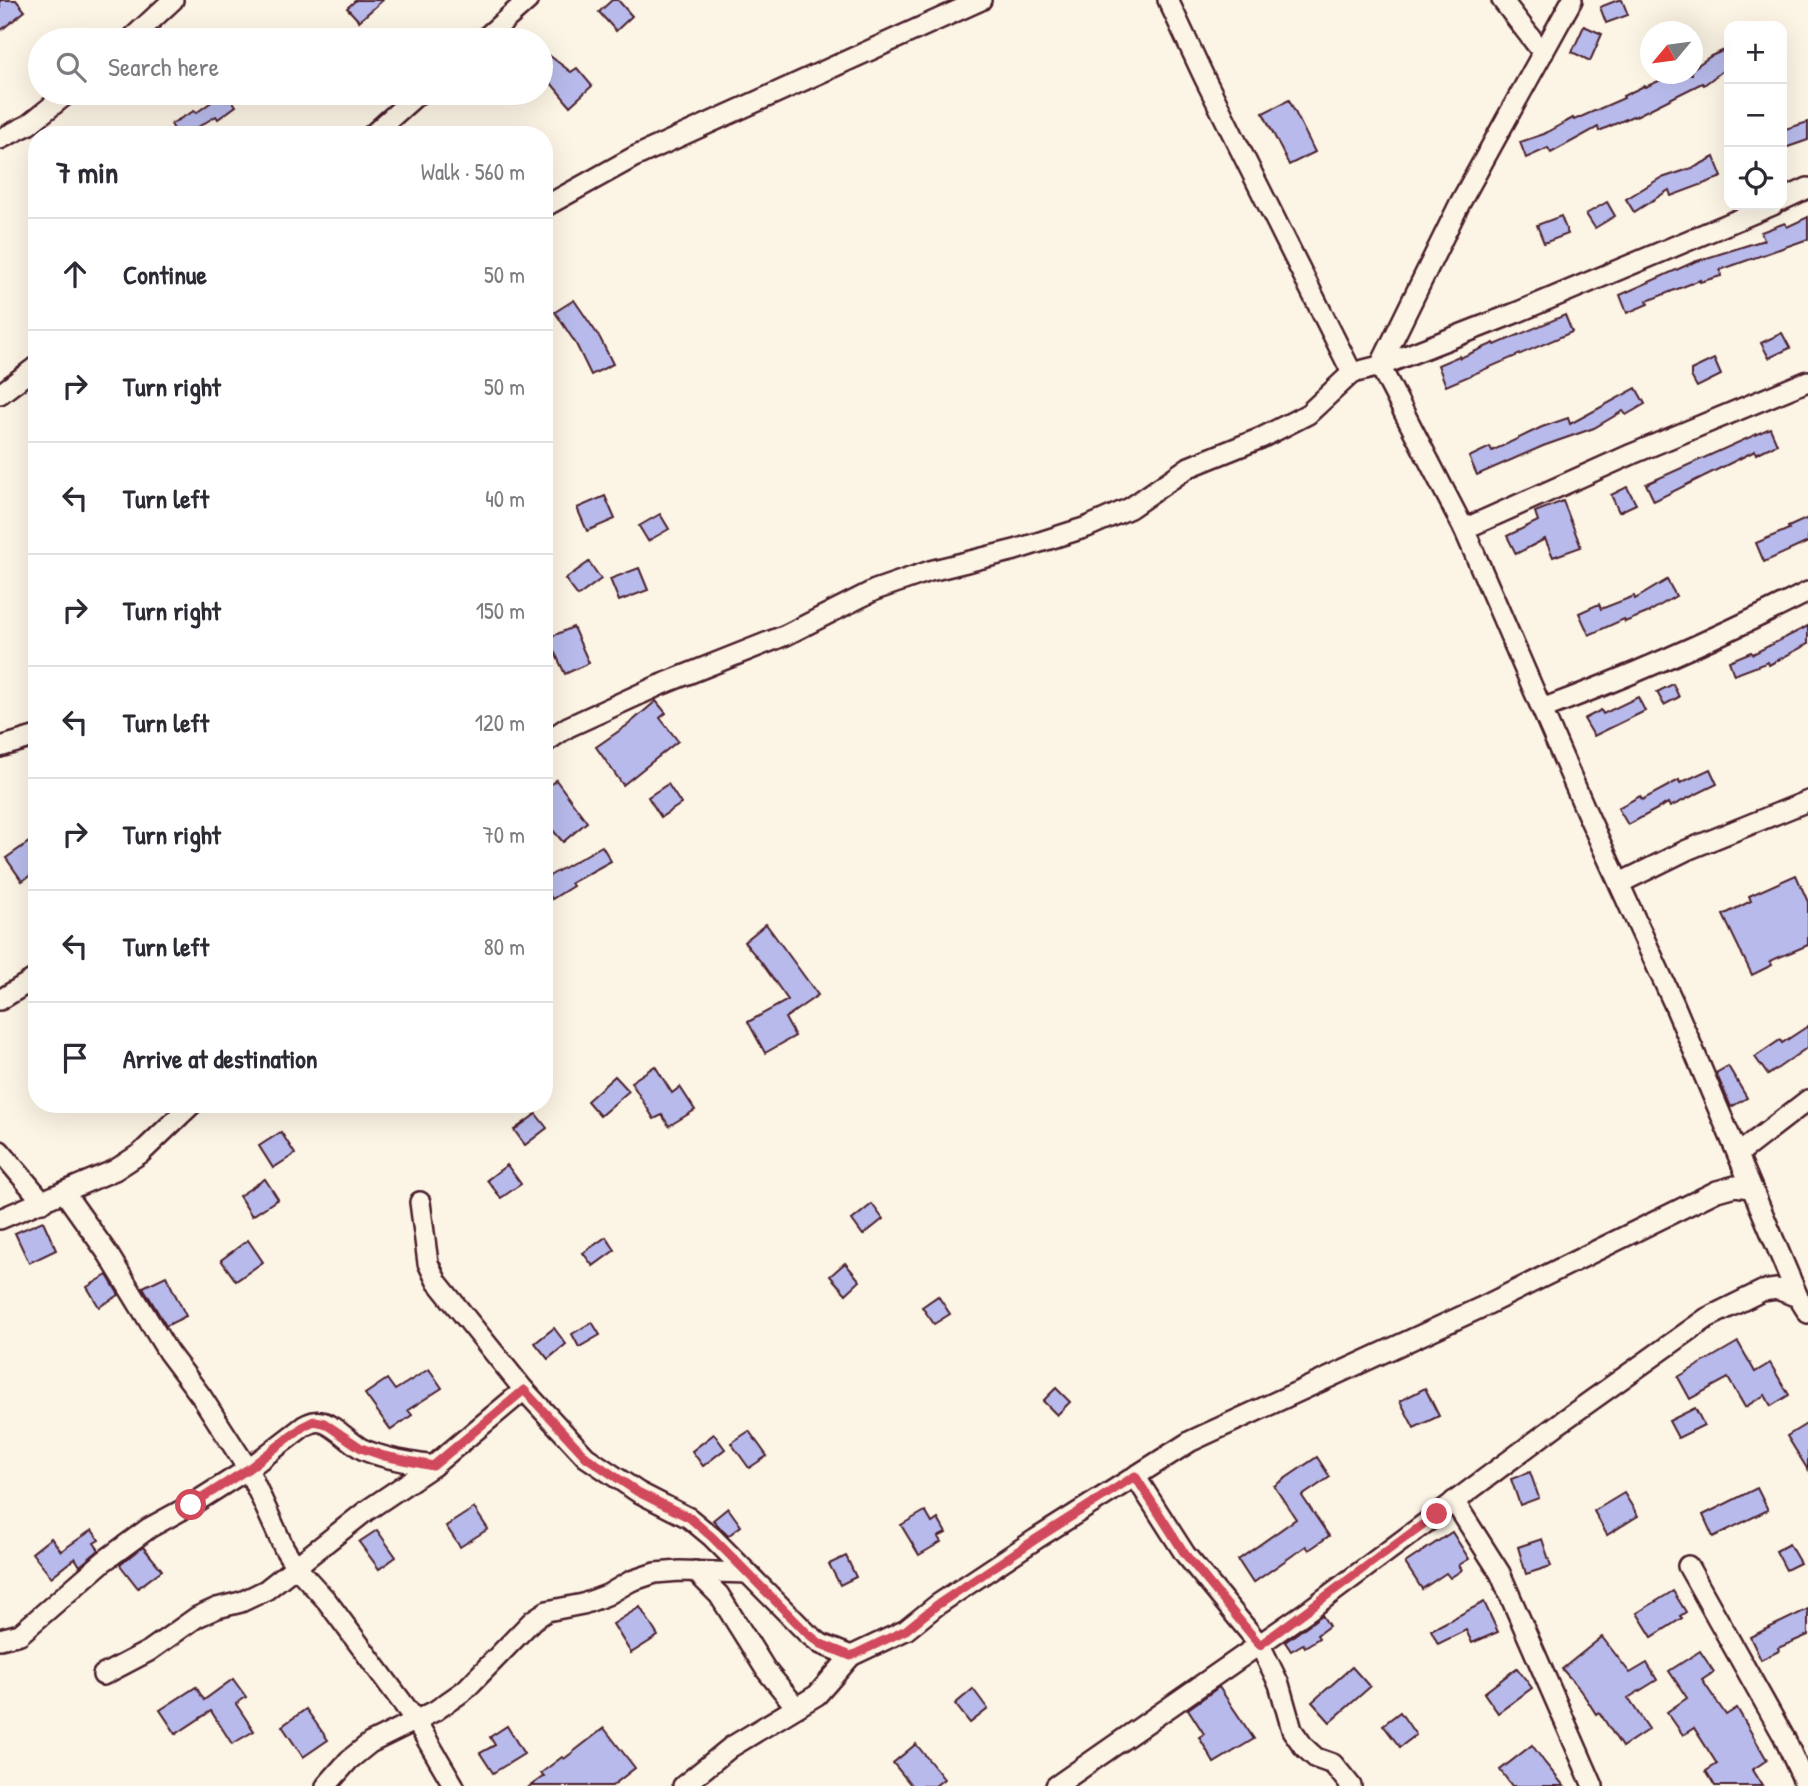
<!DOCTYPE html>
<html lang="en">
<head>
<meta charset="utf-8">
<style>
	:root { --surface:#fff; --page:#f7f7f7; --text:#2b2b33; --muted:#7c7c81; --line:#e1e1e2 }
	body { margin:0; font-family:"Patrick Hand",sans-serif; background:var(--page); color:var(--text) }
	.controls { position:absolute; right:21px; top:21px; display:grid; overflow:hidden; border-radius:14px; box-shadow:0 7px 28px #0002 }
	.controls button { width:63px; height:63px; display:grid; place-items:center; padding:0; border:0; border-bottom:2px solid var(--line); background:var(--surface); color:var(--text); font:35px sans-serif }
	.compass { position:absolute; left:1640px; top:21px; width:63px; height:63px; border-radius:50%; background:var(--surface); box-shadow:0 7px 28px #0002; rotate:241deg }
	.stop { position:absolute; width:21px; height:21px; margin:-16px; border:5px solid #d1495b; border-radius:50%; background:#fff }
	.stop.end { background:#d1495b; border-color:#fff; box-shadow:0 2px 7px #0008 }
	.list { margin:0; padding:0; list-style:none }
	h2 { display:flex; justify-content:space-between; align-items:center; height:91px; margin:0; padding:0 28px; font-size:30px }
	h2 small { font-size:23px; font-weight:400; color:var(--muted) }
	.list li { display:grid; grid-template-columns:46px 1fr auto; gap:21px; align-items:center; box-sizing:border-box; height:112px; padding:0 28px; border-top:2px solid var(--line) }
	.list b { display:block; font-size:26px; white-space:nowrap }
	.list em { font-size:23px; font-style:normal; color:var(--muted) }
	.icon { flex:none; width:38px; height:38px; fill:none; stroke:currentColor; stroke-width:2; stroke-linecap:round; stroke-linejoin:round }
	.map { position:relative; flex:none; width:1808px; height:1786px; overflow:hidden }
	.search { position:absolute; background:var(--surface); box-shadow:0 7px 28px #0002; left:28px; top:28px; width:525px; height:77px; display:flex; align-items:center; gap:18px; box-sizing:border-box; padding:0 24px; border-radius:38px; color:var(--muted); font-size:26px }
	.panel { position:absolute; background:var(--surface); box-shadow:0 7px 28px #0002; left:28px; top:126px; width:525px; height:987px; border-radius:28px }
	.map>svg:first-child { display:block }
	.building { fill:#b8baeb; stroke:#4a1f2b; stroke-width:2 }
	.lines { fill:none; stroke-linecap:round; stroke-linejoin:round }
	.minor-casing { stroke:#4a1f2b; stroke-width:24 }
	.minor { stroke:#fcf5e5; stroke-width:19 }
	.route { stroke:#d1495b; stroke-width:9 }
</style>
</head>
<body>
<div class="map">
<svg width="1808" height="1786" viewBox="0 0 1808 1786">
	<rect width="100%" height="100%" fill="#fcf5e5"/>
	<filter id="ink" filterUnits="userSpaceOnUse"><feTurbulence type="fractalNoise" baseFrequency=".0143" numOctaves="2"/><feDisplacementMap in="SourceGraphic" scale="14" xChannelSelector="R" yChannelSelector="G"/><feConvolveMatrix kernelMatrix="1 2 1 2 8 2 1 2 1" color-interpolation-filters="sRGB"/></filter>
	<g filter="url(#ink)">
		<g class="building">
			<path d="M0 0H16L25 11 0 31Z"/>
			<path d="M356 0H383L359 21 347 8Z"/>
			<path d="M612 0H618L632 16 616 31 599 12Z"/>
			<path d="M1618 0H1622L1628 15 1606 23 1600 7Z"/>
			<path d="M1584 26 1602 34 1590 61 1572 52Z"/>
			<path d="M1729 48V66L1704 85 1702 83 1634 117 1633 116 1599 131 1598 127 1551 153 1548 148 1526 158 1520 142 1544 134 1573 118 1574 120 1624 98 1623 96 1644 86 1645 87 1675 74H1692V69L1711 56Z"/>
			<path d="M541 49 571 72 577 68 592 86 570 106 541 71Z"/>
			<path d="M224 93H227L236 106 218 119 216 116 185 135H177L171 124 194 111 196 113Z"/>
			<path d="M1289 100 1315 152 1289 165 1263 113Z"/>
			<path d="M1808 122V140L1782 149V130Z"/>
			<path d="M1714 157 1722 177 1671 196 1669 190 1634 212 1626 199 1659 179 1695 167Z"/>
			<path d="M1607 202 1615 216 1595 228 1586 214Z"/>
			<path d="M1561 216 1568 234 1544 243 1537 225Z"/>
			<path d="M1808 217V239L1720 270 1721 276 1700 282V280L1647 301 1648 304 1627 313 1620 295 1694 262 1764 240 1761 232 1785 223 1787 227Z"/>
			<path d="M574 300 600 338 613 364 591 375 576 344 555 312Z"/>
			<path d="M1565 315 1572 332 1446 386 1438 365 1459 356 1460 358 1494 343 1495 345Z"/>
			<path d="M1782 333 1790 348 1769 358 1761 343Z"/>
			<path d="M1714 359 1721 375 1697 387 1691 376V370Z"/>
			<path d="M1636 388 1645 404 1626 415 1623 411 1594 428 1543 446 1477 475 1469 457 1490 447 1492 451 1542 427 1568 418 1570 424Z"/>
			<path d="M1770 428 1777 444 1756 454 1755 451 1654 501 1646 484Z"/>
			<path d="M1627 487 1636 504 1619 512 1611 495Z"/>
			<path d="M605 496 615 519 587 531 577 508Z"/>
			<path d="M1563 501 1581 547 1553 557 1545 539 1516 554 1507 536 1538 521 1535 512Z"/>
			<path d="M660 514 669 529 648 541 639 526Z"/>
			<path d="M1808 518V542L1764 562 1756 543 1789 529 1788 527Z"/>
			<path d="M589 562 601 579 578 596 565 579Z"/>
			<path d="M639 568 648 590 619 601 610 579Z"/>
			<path d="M1667 580 1676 596 1647 613 1625 622 1624 619 1589 635 1579 613 1599 604 1601 609 1634 596 1635 599Z"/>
			<path d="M1808 626V644L1769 665 1768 662 1734 675 1729 661 1751 652 1753 654Z"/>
			<path d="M573 627 589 663 565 674 548 638Z"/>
			<path d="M1673 684 1679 697 1664 705 1657 692Z"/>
			<path d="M1638 697 1645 711 1594 736 1584 719 1601 710 1603 714Z"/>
			<path d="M656 701 666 713 660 718 678 741 623 785 596 747 629 724Z"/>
			<path d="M1710 769 1717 784 1670 807 1668 803 1628 825 1618 808 1640 796 1642 800 1679 780 1680 783Z"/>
			<path d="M556 780 587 822 563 842 544 820V790Z"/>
			<path d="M668 784 681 804 661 817 648 797Z"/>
			<path d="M29 842 37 854V871L22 881 6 858Z"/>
			<path d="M602 846 611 861 571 883 573 886 552 899 544 886V879Z"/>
			<path d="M1796 875 1808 902V945L1770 961 1772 965 1752 975 1723 915 1751 901 1749 896Z"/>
			<path d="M766 924 818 995 785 1018 795 1036 765 1053 748 1022 788 1000 761 962 744 942Z"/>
			<path d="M1808 1026V1047L1768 1075 1755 1057 1780 1040 1782 1043Z"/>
			<path d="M655 1066 672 1093 680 1087 695 1110 669 1126 662 1115 654 1119 631 1082Z"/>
			<path d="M1728 1066 1747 1098 1731 1107 1716 1073Z"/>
			<path d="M615 1076 629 1091 600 1116 587 1101Z"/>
			<path d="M536 1114 547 1128 525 1145 514 1130Z"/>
			<path d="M281 1132 295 1154 273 1168 259 1146Z"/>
			<path d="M507 1165 521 1184 501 1198 487 1180Z"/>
			<path d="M265 1179 278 1199 252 1216 239 1196Z"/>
			<path d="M872 1204 883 1219 863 1235 852 1220Z"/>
			<path d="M43 1221 56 1250 29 1263 15 1233Z"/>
			<path d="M606 1237 615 1250 593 1266 583 1253Z"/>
			<path d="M248 1240 263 1262 236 1281 221 1260Z"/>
			<path d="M845 1263 860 1281 846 1294 830 1276Z"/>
			<path d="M107 1275 119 1295 99 1307 87 1287Z"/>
			<path d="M166 1276 186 1316 166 1326 143 1287Z"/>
			<path d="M938 1296 950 1314 934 1324 922 1307Z"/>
			<path d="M592 1322 600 1335 579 1347 572 1334Z"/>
			<path d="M554 1328 566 1344 548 1359 535 1343Z"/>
			<path d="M1738 1342 1755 1372 1770 1363 1789 1395 1771 1406 1765 1395 1745 1407 1728 1378 1690 1399 1678 1377Z"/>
			<path d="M429 1369 442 1388 408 1410 412 1415 391 1430 365 1394 387 1379 395 1390Z"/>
			<path d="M1056 1388 1070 1402 1057 1415 1043 1401Z"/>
			<path d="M1425 1388 1439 1416 1414 1428 1400 1401Z"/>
			<path d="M1695 1408 1704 1425 1678 1438 1669 1421Z"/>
			<path d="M1808 1423V1470L1787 1436Z"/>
			<path d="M749 1431 767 1456 749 1468 731 1443Z"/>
			<path d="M714 1434 725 1449 703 1466 692 1451Z"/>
			<path d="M1317 1457 1330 1477 1302 1496 1329 1536 1309 1550 1306 1546 1253 1583 1238 1560 1296 1519 1274 1486Z"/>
			<path d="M1530 1472 1539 1498 1520 1505 1511 1479Z"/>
			<path d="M1757 1488 1768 1510 1713 1537 1703 1515Z"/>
			<path d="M1624 1493 1638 1516 1607 1535 1594 1511Z"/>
			<path d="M474 1508 488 1529 460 1547 446 1526Z"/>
			<path d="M728 1508 741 1526 728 1536 713 1520Z"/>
			<path d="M925 1511 932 1523 938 1519 946 1533 938 1537 941 1542 919 1555 901 1525Z"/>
			<path d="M92 1530 99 1540 94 1543 99 1550 80 1566 75 1558 51 1577 32 1553 51 1538 61 1551Z"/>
			<path d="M377 1530 396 1557 379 1569 359 1542Z"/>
			<path d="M1452 1532 1469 1559 1459 1565 1462 1570 1450 1578 1446 1573 1422 1589 1405 1563Z"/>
			<path d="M1542 1539 1551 1566 1526 1574 1518 1547Z"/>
			<path d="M1789 1544 1800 1563 1786 1570 1776 1551Z"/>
			<path d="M143 1547 162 1570 138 1588 120 1565Z"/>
			<path d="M846 1556 856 1577 840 1585 829 1564Z"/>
			<path d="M1673 1591 1686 1612 1680 1616 1682 1618 1652 1637 1637 1613Z"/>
			<path d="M1484 1602 1498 1632 1472 1643 1466 1630 1438 1644 1431 1630Z"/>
			<path d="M640 1607 658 1636 631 1653 613 1624Z"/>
			<path d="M1808 1609V1635L1778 1648 1779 1651 1761 1660 1750 1637Z"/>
			<path d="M1322 1615 1329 1626 1317 1635 1319 1638 1305 1647 1303 1644 1291 1651 1285 1642Z"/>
			<path d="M1602 1637 1630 1673 1647 1663 1657 1680 1628 1698 1649 1729 1622 1747 1599 1712 1596 1714 1580 1689 1562 1669Z"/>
			<path d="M1700 1651 1714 1672 1702 1680 1726 1715 1737 1708 1767 1760 1752 1770 1762 1786H1715L1706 1771 1717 1764 1694 1728 1683 1735 1667 1712 1687 1698 1669 1671Z"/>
			<path d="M1352 1667 1370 1687 1330 1722 1312 1702Z"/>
			<path d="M1517 1668 1532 1688 1498 1713 1484 1693Z"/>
			<path d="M233 1679 246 1697 236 1704 254 1731 232 1744 211 1711 176 1734 160 1710 196 1687 204 1700Z"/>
			<path d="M1219 1687 1254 1739 1214 1763 1199 1737 1204 1734 1188 1709Z"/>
			<path d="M973 1689 988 1709 970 1723 955 1704Z"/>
			<path d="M306 1709 328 1740 303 1757 282 1726Z"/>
			<path d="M1400 1712 1416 1735 1400 1747 1383 1725Z"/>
			<path d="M507 1726 524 1754 493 1773 480 1753 495 1745 490 1737Z"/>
			<path d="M604 1728 635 1768 612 1786H530L544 1776 541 1773 562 1757 564 1759Z"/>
			<path d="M916 1744 944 1779 935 1786H912L893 1763Z"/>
			<path d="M1532 1745 1545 1763 1564 1786H1512L1500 1770Z"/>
		</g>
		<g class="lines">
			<defs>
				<g id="minor">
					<path d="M1168 0 1204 77 1352 373 1380 366 1518 312 1773 205"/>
					<path d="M1502 0 1543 53"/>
					<path d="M1572 0 1460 203 1380 366 1464 529 1586 811 1674 1004 1798 1297"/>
					<path d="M130 40 173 0"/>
					<path d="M483 40 528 0"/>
					<path d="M372 135 419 93"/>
					<path d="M0 139 28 125 68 93"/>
					<path d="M1782 200 1808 188"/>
					<path d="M544 207 634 157 981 0"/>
					<path d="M0 394 37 366"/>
					<path d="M1464 529 1632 454 1808 381"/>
					<path d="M1542 709C1634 675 1721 636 1808 592"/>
					<path d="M544 743 568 727 660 685 786 635 875 590 930 571 1015 550 1087 527 1130 508 1189 467 1261 438 1308 414 1352 373"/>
					<path d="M0 747 37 736"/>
					<path d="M1620 883 1687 850 1808 801"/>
					<path d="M0 1000 37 977"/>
					<path d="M0 1151 43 1202"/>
					<path d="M1738 1154 1808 1100"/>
					<path d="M64 1192 108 1254 168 1352 201 1396 248 1469 284 1548 296 1567 327 1601 416 1721 454 1786"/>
					<path d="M420 1202 428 1263 437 1282 524 1390 586 1457 638 1492 689 1518 712 1537 807 1633 821 1644 851 1656"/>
					<path d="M0 1219 115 1170 141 1153 192 1104"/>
					<path d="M1135 1476 1185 1554 1260 1645 1279 1684 1292 1730 1304 1747 1316 1758 1333 1764 1351 1786"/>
					<path d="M1454 1501 1500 1573 1593 1786"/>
					<path d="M1688 1566 1784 1737 1806 1786"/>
					<path d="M695 1571 719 1595 766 1670 796 1707"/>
					<path d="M0 1639 20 1634 104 1561 149 1528 191 1505 248 1469 304 1426C312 1422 316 1420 325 1423 339 1429 349 1442 362 1449 384 1459 410 1462 433 1466"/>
					<path d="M103 1675 149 1651 197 1617 217 1608 241 1602 266 1590 366 1511 433 1466 524 1390"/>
					<path d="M326 1786 349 1760 370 1743 435 1711 465 1690 533 1620 547 1611 583 1604 607 1595 631 1581 655 1573 680 1571 748 1573"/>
					<path d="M683 1786 731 1747 817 1695 851 1656 906 1630 937 1605 1036 1539 1191 1441 1480 1308 1717 1191 1735 1186 1750 1188"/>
					<path d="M1056 1786 1309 1610 1557 1425 1707 1318 1762 1291 1777 1289 1798 1297 1808 1313"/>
				</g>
			</defs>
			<use href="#minor" class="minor-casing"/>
			<use href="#minor" class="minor"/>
		</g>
	</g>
	<g class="lines" filter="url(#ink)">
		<path class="route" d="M191 1505 248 1469 304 1426 314 1421 324 1423 361 1448 384 1456 433 1466 524 1390 586 1457 638 1492 690 1518 712 1537 807 1633 821 1644 851 1656 906 1630 937 1605 1036 1539 1135 1476 1185 1554 1260 1645 1437 1514"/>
	</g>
</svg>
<div class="controls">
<button>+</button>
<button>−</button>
<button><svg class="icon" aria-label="locate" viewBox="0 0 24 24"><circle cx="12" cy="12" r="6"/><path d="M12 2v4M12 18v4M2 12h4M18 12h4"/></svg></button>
</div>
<svg class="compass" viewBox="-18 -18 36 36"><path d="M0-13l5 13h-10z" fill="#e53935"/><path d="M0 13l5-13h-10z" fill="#7c7c81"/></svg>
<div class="stop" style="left:191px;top:1505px"></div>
<div class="stop end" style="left:1437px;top:1514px"></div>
<div class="search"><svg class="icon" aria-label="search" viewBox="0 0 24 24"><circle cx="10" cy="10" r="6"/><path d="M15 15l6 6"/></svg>Search here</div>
<section class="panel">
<h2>7 min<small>Walk · 560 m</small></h2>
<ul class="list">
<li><svg class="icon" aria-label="ahead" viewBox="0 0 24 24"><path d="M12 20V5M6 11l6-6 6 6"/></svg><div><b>Continue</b></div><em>50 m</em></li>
<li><svg class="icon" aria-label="right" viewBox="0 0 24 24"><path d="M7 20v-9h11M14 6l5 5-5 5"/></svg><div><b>Turn right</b></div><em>50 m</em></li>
<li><svg class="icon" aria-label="left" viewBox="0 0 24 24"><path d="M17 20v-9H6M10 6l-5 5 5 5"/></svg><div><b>Turn left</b></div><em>40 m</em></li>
<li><svg class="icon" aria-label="right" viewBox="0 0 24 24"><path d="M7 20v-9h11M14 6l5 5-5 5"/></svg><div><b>Turn right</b></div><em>150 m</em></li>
<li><svg class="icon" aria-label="left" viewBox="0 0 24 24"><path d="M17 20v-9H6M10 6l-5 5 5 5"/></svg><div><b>Turn left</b></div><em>120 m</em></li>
<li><svg class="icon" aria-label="right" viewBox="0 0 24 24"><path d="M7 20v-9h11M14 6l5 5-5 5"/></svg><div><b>Turn right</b></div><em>70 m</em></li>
<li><svg class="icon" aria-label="left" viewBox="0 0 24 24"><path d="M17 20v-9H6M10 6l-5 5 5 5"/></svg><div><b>Turn left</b></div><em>80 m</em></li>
<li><svg class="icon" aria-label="arrive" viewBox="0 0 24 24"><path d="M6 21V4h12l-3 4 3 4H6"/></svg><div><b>Arrive at destination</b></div></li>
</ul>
</section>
</div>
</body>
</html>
